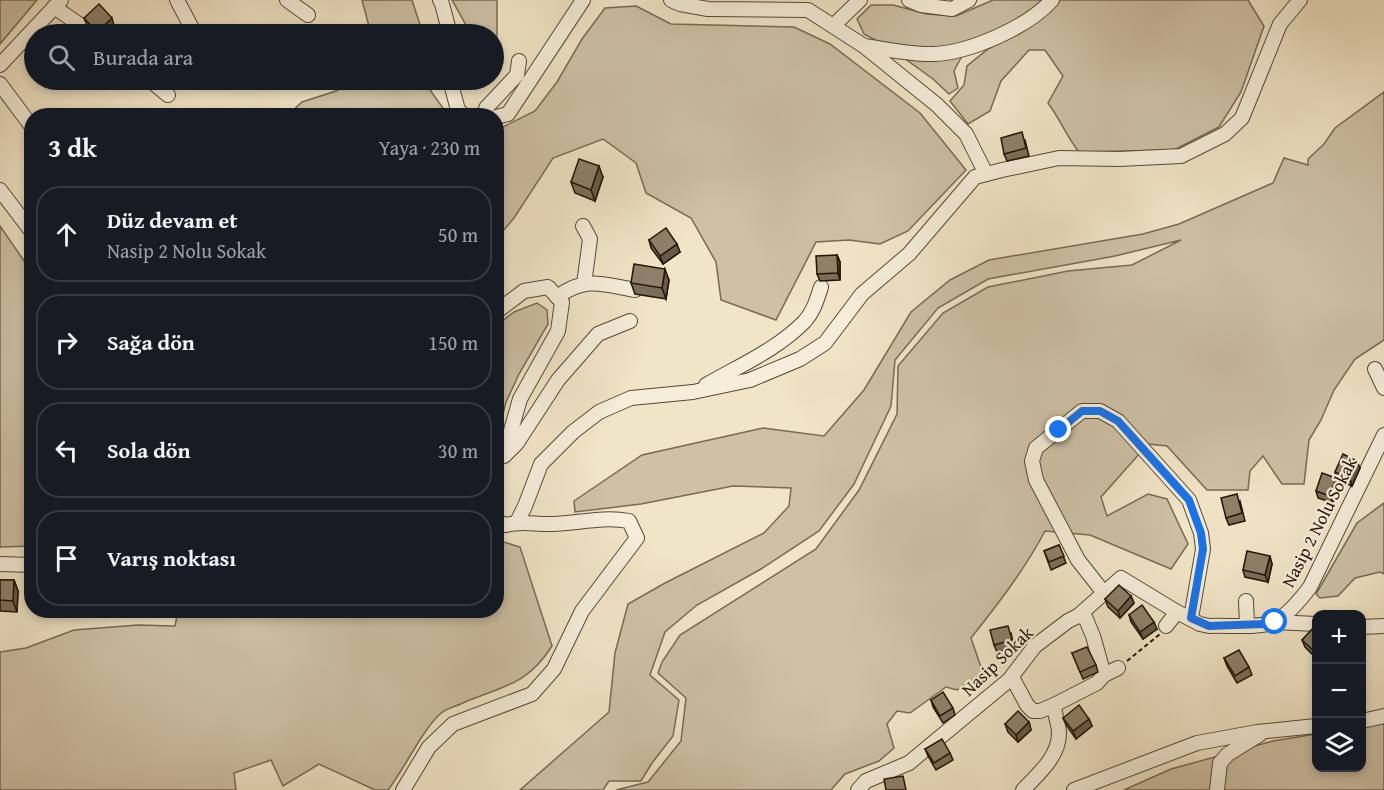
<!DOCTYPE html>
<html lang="tr">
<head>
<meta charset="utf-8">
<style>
	:root { --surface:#171b24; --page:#242831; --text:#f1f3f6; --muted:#9ea1a6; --line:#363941 }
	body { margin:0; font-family:"Gentium Book Plus",serif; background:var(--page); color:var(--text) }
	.controls { position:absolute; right:18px; bottom:18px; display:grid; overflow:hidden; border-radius:12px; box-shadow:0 3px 9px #0003 }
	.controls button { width:54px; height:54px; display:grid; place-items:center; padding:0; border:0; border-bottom:2px solid var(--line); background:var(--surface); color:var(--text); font:30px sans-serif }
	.stop { position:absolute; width:18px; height:18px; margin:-14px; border:4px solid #1a73e8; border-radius:50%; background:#fff }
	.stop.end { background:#1a73e8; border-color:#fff; box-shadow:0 2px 6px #0008 }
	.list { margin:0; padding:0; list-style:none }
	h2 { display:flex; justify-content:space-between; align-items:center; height:78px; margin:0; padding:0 24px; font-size:26px }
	h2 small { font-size:20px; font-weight:400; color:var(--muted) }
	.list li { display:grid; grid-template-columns:39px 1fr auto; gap:18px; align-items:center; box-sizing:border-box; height:96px; margin:0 12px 12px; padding:0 12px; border:2px solid var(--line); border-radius:24px }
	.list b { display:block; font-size:22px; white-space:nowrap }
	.list p { margin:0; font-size:20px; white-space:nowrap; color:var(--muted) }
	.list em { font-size:20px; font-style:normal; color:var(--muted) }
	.icon { flex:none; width:33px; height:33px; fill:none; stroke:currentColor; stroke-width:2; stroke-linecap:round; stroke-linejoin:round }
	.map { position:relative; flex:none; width:1384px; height:790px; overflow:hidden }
	.search { position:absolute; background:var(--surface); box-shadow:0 3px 9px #0003; left:24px; top:24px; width:480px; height:66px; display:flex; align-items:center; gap:15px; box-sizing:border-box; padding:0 21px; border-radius:33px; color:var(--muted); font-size:22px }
	.panel { position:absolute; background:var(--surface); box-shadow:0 3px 9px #0003; left:24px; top:108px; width:480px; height:510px; border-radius:24px }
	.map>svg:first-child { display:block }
	.green { fill:#cec1a6; stroke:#786a56; stroke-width:1.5 }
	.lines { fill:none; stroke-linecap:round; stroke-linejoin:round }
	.minor-casing { stroke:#564836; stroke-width:16 }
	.path { stroke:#221305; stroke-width:2; stroke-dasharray:4.5 3; stroke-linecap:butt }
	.minor { stroke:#f6eedb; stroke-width:14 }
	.wall { fill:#7a6e5b; stroke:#221305; stroke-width:1.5 }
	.shaded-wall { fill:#635a4a; stroke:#221305; stroke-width:1.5 }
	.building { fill:#8e806a; stroke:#221305; stroke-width:1.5 }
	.route { stroke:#1a73e8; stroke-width:8 }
	.labels { text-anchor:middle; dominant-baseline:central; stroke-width:4.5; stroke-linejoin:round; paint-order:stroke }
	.street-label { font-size:18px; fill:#221305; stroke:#f6eedb }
</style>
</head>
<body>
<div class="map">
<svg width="1384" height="790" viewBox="0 0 1384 790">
	<rect width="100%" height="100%" fill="#f1e5c7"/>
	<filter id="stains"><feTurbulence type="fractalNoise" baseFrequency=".00333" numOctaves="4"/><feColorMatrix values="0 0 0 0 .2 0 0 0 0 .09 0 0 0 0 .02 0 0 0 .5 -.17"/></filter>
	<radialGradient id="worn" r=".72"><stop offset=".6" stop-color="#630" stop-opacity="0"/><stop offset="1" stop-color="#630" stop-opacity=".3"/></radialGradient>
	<g class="green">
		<path d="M0 0H37L0 44Z"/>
		<path d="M362 0H412L423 34H371Z"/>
		<path d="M452 0H497V38L494 40V34H471Z"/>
		<path d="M993 0H1050L1021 22 962 56 954 71 958 88 949 94 933 79 890 48 864 34 857 19 871 5H893L927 14 956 16Z"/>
		<path d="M1057 0H1248L1264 26 1241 92 1219 127 1174 150 1079 152C1067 137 1060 119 1048 103L1063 76 1045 50H1029L1001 81 990 111 968 124 950 101 964 85 967 66 988 49 1024 31Z"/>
		<path d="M636 6 671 24 794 27 830 44 920 113 966 170 908 231 880 244 849 240 816 242 776 320 721 300 716 262 691 218 646 193 636 163 603 139 553 158 514 218 497 238V130L535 111 557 82 582 39 605 8Z"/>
		<path d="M356 80H429L430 90 448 115H288L302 102 336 91Z"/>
		<path d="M1384 92V340L1355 359 1334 390 1321 420 1309 440 1304 484H1282L1263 456 1250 471 1248 490H1207L1167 446 1148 444 1101 497 1107 516 1148 494 1167 499 1188 544 1171 569 1090 535 1045 531C1025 569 998 604 971 638L983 673 957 690 946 687 910 713 897 711 887 724 894 748 879 761 845 774 831 790H616L648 782 681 741 686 698 658 673 662 662 680 635 816 549 859 490 897 414 898 366 943 313 988 287 1068 271 1132 265 1181 240 1115 256 988 279 938 308 895 360 891 406 854 484 819 531 761 569 697 605 665 632 650 675 679 700 673 736 652 763 641 781H609L603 790H520L609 712 615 653 628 604 665 583 764 533 789 506 791 488 733 486 641 504 575 512 574 501 642 455 763 428 824 436 864 390 911 312 950 280 989 260 1143 234 1179 224 1273 183 1284 158 1308 165V159L1324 144 1335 128Z"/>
		<path d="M0 226 31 271V546L0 547Z"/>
		<path d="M537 303 547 310 548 324 519 374 506 402 497 439V325L514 312Z"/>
		<path d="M1384 503V574L1380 572 1355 578 1338 596 1320 598 1316 594 1357 523Z"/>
		<path d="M497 540 520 547 552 646C528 684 504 686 465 702 458 706 446 708 440 714 421 732 405 768 388 790H375L319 764 283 786 271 760 234 773 236 790H0V652L26 648 74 630 138 625 175 626 178 611 496 610Z"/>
		<path d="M1384 723V790H1124L1171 769 1273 741 1316 734V768H1362V726Z"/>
	</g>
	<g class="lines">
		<defs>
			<g id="minor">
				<path d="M177 0 195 34"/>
				<path d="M287 0 308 15"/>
				<path d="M440 0 442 4 450 34"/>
				<path d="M671 0 680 4 708 9 808 10 864 46 937 105 966 134 986 174"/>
				<path d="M909 0 921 5 952 9 969 0"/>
				<path d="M54 7 93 34"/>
				<path d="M834 25 860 0"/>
				<path d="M864 46C885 49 911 55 933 54 969 53 1028 27 1052 0"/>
				<path d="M0 65 61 0"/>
				<path d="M150 80 168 95"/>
				<path d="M450 80 458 110 465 116"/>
				<path d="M0 84 32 127"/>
				<path d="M486 108 517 75 519 61"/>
				<path d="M496 117 508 114 583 0"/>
				<path d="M0 190 32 232"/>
				<path d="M583 226 590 239 584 284"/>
				<path d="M557 297C586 276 602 284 635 290"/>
				<path d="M496 312 524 291 548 287 562 302 558 331 520 399 508 441 496 460"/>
				<path d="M1375 369 1384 388"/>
				<path d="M706 385C739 366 778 349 805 321 814 311 817 299 821 287"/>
				<path d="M504 456 517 443 558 380 598 334 630 321"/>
				<path d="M517 522 525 506 541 464 573 432 599 412 631 398 693 392 750 380 800 359 825 343 862 294 909 254 975 177 1002 170 1059 158 1119 159 1181 156 1225 134 1242 118 1280 24 1300 0"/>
				<path d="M0 564 32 565"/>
				<path d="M1104 593 1078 560 1036 480 1032 461 1036 448 1082 411H1100L1118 421 1189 500 1201 533 1203 549 1191 618"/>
				<path d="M1246 601 1247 625"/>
				<path d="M1078 616 1121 578 1177 612"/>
				<path d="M1275 622 1316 624"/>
				<path d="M1166 626 1177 612 1200 624 1209 626C1226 625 1262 629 1276 621 1290 613 1301 599 1310 587L1384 435"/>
				<path d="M1362 627 1384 626"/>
				<path d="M1012 677 1027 705 1033 711H1040L1054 705"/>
				<path d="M1362 721 1384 716"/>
				<path d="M403 790 429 747 453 724 532 694 554 669 582 611 637 538 629 521C602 516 575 524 548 524 533 524 520 521 506 525L496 521"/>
				<path d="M858 790 866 781 909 763 1009 680 1035 646 1068 621 1078 616 1085 617 1093 636 1104 675"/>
				<path d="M1023 790C1038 774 1059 757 1059 733 1059 723 1054 714 1054 705L1097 683 1104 675 1118 668"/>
				<path d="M1074 790 1197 743 1257 732 1316 726"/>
				<path d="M1217 790 1220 763 1228 754 1259 735"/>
			</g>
		</defs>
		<use href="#minor" class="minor-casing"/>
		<path class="path" d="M1127 661 1160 634"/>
		<use href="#minor" class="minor"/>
	</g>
	<g class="wall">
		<path d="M84 18 114 25 105 34H96L87 25Z"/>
		<path d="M1025 140 1029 156 1007 161 1004 154Z"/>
		<path d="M603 177 595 201 575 193 571 182Z"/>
		<path d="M649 240 680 252 663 264 651 248Z"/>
		<path d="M837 255 840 262V280L820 281 817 274Z"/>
		<path d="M669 280 666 299 635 294 631 283Z"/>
		<path d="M1360 468 1352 486 1337 480 1335 472Z"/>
		<path d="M1336 478 1339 485 1333 503 1318 498 1316 491Z"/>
		<path d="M1240 501 1245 521 1229 525 1226 518Z"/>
		<path d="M1059 545 1066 563 1051 570 1044 551Z"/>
		<path d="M1272 564 1268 582 1245 577 1243 570Z"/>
		<path d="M0 580H14L18 591 17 612 0 611Z"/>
		<path d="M1131 596 1134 603 1120 618 1108 607 1105 599Z"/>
		<path d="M1129 615 1157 629 1143 639 1131 622Z"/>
		<path d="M1317 627V659L1305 647 1302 640Z"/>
		<path d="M1011 633 1014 647 997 652 994 645Z"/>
		<path d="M1072 653 1096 665 1098 672 1083 679Z"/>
		<path d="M1224 658 1249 667 1252 675 1237 683 1227 666Z"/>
		<path d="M931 700 953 708 955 715 943 723 933 707Z"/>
		<path d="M1063 718 1089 719 1092 726 1076 739 1066 725Z"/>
		<path d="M1029 722 1031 730 1018 742 1008 732 1005 724Z"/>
		<path d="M925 749 950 753 953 760 936 770 928 756Z"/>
	</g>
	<g class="shaded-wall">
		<path d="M112 18 114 25 105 34H98L97 32Z"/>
		<path d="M599 166 603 177 595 201 591 190Z"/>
		<path d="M677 244 680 252 663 264 660 256Z"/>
		<path d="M837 255 840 262V280L838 273Z"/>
		<path d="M665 269 669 280 666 299 662 288Z"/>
		<path d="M1357 461 1360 468 1352 486 1350 479Z"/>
		<path d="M1336 478 1339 485 1333 503 1330 496Z"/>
		<path d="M1270 556 1272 564 1268 582 1265 575Z"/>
		<path d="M14 580 18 591 17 612 13 601Z"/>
		<path d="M1131 596 1134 603 1120 618 1118 611Z"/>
		<path d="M1154 622 1157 629 1143 639 1140 632Z"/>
		<path d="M1089 719 1092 726 1076 739 1073 731Z"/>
		<path d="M1029 722 1031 730 1018 742 1016 735Z"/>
	</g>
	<g class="building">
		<path d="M99 4 112 18 97 32 84 18Z"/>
		<path d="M1022 132 1026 148 1004 154 1001 138Z"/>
		<path d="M579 159 599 166 591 190 571 182Z"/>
		<path d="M666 228 677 244 660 256 649 240Z"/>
		<path d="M837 255 838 273 817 274 816 256Z"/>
		<path d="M634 264 665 269 662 288 631 283Z"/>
		<path d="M1343 454 1357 461 1350 479 1335 472Z"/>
		<path d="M1322 473 1336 478 1330 496 1316 491Z"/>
		<path d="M1237 494 1242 513 1226 518 1221 498Z"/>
		<path d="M1059 545 1064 556 1049 562 1044 551Z"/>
		<path d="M1247 551 1270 556 1265 575 1243 570Z"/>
		<path d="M0 580H14L13 601 0 600Z"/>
		<path d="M1119 585 1131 596 1118 611 1105 599Z"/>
		<path d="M1142 605 1154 622 1140 632 1129 615Z"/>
		<path d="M1008 626 1012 640 994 645 990 630Z"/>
		<path d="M1315 626 1317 627V654L1302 640Z"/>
		<path d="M1087 647 1096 665 1080 672 1072 653Z"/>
		<path d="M1239 650 1249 667 1235 676 1224 658Z"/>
		<path d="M943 692 953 708 940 716 931 700Z"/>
		<path d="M1079 705 1089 719 1073 731 1063 718Z"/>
		<path d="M1018 711 1029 722 1016 735 1005 724Z"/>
		<path d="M942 739 950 753 934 763 925 749Z"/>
		<path d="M903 776 906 790H886L884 779Z"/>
	</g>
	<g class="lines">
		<path class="route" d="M1059 430 1082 411H1100L1118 421 1189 500 1201 533 1203 549 1191 618 1209 626 1264 624 1275 622"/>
	</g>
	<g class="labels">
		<g class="street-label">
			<text transform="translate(1319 522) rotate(-63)">Nasip 2 Nolu Sokak</text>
			<text transform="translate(997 661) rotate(-44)">Nasip Sokak</text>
		</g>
	</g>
	<rect width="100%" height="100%" filter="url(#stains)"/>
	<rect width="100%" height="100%" fill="url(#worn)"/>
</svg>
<div class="controls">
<button>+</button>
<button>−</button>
<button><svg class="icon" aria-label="layers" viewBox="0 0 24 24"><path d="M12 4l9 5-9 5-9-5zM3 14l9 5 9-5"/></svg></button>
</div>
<div class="stop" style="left:1275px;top:622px"></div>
<div class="stop end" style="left:1059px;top:430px"></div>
<div class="search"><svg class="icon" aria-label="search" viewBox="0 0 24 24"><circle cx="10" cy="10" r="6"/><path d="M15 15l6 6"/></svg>Burada ara</div>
<section class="panel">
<h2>3 dk<small>Yaya · 230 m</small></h2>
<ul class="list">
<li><svg class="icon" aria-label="ahead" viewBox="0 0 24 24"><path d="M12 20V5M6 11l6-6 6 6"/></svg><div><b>Düz devam et</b><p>Nasip 2 Nolu Sokak</p></div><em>50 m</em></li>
<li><svg class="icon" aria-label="right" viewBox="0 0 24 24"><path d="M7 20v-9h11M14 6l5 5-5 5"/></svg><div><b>Sağa dön</b></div><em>150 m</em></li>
<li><svg class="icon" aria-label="left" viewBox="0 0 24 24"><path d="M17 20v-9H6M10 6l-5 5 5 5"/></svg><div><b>Sola dön</b></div><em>30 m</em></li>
<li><svg class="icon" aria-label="arrive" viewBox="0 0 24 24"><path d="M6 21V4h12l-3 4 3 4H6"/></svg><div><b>Varış noktası</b></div></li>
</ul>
</section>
</div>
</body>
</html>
